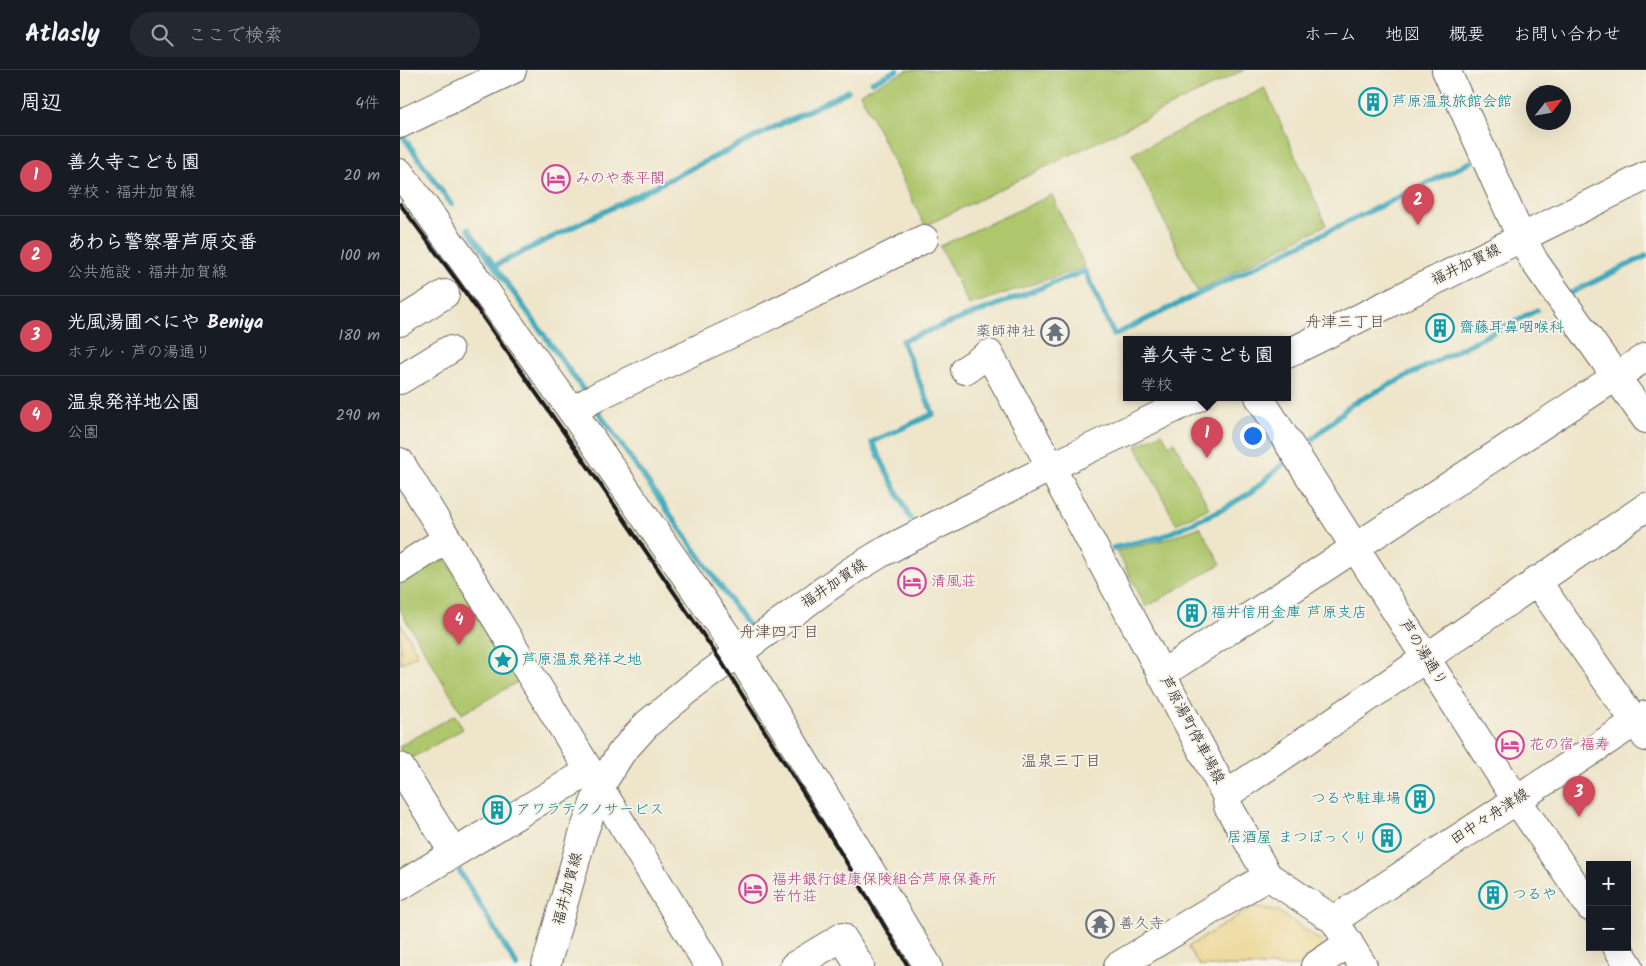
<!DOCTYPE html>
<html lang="ja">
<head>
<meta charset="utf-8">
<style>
	:root { --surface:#171b24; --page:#242831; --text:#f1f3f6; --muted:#9ea1a6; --line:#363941; --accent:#d1495b }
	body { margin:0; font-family:Kalam,"Klee One",sans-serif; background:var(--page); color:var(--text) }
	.controls { position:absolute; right:15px; bottom:15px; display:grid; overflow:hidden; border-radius:0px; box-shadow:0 5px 20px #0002 }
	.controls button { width:45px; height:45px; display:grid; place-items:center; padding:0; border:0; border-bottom:1px solid var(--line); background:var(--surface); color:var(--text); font:25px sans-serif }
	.compass { position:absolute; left:1126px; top:15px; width:45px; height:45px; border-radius:50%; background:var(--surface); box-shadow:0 5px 20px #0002; rotate:59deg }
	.you { position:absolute; left:852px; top:365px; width:18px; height:18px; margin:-12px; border:4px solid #fff; border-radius:50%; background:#1a73e8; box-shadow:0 0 0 8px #1a73e833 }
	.badge { display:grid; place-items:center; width:32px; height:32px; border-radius:50%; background:var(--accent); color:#fff; font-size:16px; font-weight:700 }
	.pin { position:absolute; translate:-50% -41px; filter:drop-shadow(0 1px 2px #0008) }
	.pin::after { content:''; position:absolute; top:26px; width:18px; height:15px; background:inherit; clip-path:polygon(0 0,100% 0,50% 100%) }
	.popup { position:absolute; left:723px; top:266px; width:168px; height:65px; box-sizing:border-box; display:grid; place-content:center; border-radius:0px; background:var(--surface); filter:drop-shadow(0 1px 4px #0005); font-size:16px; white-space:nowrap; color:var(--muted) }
	.popup b { font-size:19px; color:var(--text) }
	.popup::after { content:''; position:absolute; left:50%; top:100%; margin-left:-10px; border:10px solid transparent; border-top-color:var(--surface) }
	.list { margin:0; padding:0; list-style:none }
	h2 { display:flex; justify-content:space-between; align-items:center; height:65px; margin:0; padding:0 20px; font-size:21px }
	h2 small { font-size:16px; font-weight:400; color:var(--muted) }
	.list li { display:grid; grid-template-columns:32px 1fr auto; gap:15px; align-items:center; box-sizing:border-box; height:80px; padding:0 20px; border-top:1px solid var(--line) }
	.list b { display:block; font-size:19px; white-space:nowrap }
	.list p { margin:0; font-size:16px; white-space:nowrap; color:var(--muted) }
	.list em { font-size:16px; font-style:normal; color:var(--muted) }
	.icon { flex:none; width:28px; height:28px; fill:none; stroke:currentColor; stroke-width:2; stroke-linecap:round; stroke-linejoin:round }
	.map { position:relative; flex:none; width:1246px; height:896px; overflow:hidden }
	header { display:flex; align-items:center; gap:30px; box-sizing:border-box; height:70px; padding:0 25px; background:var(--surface); border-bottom:1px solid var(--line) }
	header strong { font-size:24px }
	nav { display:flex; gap:28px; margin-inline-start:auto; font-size:18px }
	.search { width:350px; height:45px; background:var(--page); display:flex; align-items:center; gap:12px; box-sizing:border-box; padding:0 18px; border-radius:28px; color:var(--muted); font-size:19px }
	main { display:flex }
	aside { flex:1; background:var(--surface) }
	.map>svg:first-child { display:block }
	.green { fill:#aec66c; stroke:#657144 }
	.sand { fill:#eeda9e; stroke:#857b5d }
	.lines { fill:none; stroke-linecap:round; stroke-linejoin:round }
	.stream { stroke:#3da9bd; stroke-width:5.5 }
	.minor-casing { stroke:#666259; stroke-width:30 }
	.major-casing { stroke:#666259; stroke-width:30 }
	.minor { stroke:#fff; stroke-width:28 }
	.major { stroke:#fff; stroke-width:28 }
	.rail { stroke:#1c1c1c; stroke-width:4 }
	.labels { text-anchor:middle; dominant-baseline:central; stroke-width:4; stroke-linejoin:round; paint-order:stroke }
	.culture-label { font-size:15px; fill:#0d838f; stroke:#f7f3e8; text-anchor:start }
	.hotel-label { font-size:15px; fill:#b23c85; stroke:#f7f3e8; text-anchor:start }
	.street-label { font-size:15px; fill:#1c1c1c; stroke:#f7f3e8 }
	.worship-label { font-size:15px; fill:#5b616d; stroke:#f7f3e8; text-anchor:end }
	.neighbourhood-label { font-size:16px; fill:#5c4b47; stroke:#f7f3e8 }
</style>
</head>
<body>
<header>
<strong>Atlasly</strong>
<div class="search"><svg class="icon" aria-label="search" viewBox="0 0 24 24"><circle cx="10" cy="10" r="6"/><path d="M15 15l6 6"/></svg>ここで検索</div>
<nav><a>ホーム</a><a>地図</a><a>概要</a><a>お問い合わせ</a></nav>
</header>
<main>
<aside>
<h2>周辺<small>4件</small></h2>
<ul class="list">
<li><span class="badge">1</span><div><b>善久寺こども園</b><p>学校 · 福井加賀線</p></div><em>20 m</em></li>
<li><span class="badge">2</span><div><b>あわら警察署芦原交番</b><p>公共施設 · 福井加賀線</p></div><em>100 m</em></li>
<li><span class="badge">3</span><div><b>光風湯圃べにや Beniya</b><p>ホテル · 芦の湯通り</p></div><em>180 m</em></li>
<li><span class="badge">4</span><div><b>温泉発祥地公園</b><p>公園</p></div><em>290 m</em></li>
</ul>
</aside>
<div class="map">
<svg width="1246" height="896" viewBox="0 0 1246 896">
	<rect width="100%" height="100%" fill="#f7f3e8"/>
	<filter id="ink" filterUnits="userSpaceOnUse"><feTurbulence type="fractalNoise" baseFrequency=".02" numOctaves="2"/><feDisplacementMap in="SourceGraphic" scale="10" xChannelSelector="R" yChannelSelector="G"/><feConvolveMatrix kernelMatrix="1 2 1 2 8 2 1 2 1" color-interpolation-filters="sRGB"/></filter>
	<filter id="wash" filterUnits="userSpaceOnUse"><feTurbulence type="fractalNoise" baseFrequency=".0096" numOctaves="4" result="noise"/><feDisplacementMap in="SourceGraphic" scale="20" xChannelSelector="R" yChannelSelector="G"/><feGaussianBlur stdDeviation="1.12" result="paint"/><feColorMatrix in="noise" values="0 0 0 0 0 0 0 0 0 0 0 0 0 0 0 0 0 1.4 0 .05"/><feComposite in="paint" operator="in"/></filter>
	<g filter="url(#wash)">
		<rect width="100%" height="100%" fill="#eee5ca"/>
		<g class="green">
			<path d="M508 0H844L525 156 460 23Z"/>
			<path d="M865 18 926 155 797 221 732 84Z"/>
			<path d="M652 125 685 197 569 235 540 176Z"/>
			<path d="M762 363 769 375 774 372 809 438 776 454 736 376Z"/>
			<path d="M800 457 821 494 746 537 717 481 764 470Z"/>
			<path d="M37 488 46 490 119 611 62 644 0 540V511Z"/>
			<path d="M55 645 63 659 6 691 0 680V676Z"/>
		</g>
		<g class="sand">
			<path d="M0 553 18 584 0 594Z"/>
			<path d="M854 836 878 841 922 872 921 886 905 896H800L788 877Z"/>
		</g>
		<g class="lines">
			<g class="stream">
				<path d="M472 12 497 0"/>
				<path d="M0 62 51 134"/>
				<path d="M68 159 187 325"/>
				<path d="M96 195 448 21"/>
				<path d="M1167 225 1246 186"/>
				<path d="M195 337 347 554"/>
				<path d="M901 379 952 334 1137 240"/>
				<path d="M510 448 472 372 533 344 502 271 685 201 714 265 1071 92"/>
				<path d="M713 478 761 467 821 440 853 421 884 393"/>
				<path d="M54 792 117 896"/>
			</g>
		</g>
	</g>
	<g filter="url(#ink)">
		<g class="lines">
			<defs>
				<g id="minor">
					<path d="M1046 0 1115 154 1134 191 1246 349"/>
					<path d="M0 54 112 0"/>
					<path d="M0 103 172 341 338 582 528 896"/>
					<path d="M0 252 45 224"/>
					<path d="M565 300 589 284 651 397"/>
					<path d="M0 310 49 280"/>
					<path d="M859 327 1112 723 1190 837"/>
					<path d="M172 341 202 324 356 252 524 169"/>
					<path d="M0 392 309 896"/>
					<path d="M0 499 47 469"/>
					<path d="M1136 510 1246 667"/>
					<path d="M762 604 1246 287"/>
					<path d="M0 697 53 782"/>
					<path d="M826 725 1246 437"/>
					<path d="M0 816 189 701"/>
					<path d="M934 850 1246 645"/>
					<path d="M1217 877 1229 896"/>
					<path d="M394 896 442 867 460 896"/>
					<path d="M718 896 868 806"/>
					<path d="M915 896 949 873"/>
				</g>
				<g id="major">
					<path d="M887 284 1246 106"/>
					<path d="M651 397 826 725 828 736 868 806 934 850 963 896"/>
					<path d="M146 896 183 764 200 717 221 683 247 654 264 640 293 616 427 518 453 500 483 482 651 397 798 327"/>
				</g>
			</defs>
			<use href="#minor" class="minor-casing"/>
			<use href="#major" class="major-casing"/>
			<use href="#minor" class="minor"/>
			<use href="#major" class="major"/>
			<path class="rail" d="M0 134 58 212 189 398 323 594 442 785 508 896"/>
		</g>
	</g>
	<defs>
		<symbol id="building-ring" viewBox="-11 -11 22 22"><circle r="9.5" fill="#f7f3e8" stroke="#0f9aa8" stroke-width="1.5"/><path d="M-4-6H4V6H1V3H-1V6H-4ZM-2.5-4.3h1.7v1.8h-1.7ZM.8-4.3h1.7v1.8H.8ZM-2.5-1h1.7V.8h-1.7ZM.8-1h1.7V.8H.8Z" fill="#0f9aa8"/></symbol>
		<symbol id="hotel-ring" viewBox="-11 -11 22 22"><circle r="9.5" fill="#f7f3e8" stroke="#d1479c" stroke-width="1.5"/><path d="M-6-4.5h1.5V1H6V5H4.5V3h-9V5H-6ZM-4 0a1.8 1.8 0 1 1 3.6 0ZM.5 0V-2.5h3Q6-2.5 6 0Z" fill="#d1479c"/></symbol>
		<symbol id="temple-ring" viewBox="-11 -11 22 22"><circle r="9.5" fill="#f7f3e8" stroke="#6b7280" stroke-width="1.5"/><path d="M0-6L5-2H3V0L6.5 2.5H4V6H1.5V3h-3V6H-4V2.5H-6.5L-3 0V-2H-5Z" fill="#6b7280"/></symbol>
		<symbol id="sight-ring" viewBox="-11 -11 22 22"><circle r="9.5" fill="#f7f3e8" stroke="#0f9aa8" stroke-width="1.5"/><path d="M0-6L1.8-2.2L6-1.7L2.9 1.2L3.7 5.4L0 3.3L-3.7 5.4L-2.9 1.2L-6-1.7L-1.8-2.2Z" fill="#0f9aa8"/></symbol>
	</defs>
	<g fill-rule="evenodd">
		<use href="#building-ring" x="957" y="16" width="32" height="32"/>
		<use href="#hotel-ring" x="140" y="93" width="32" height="32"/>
		<use href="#building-ring" x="1024" y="242" width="32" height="32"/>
		<use href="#temple-ring" x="639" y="246" width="32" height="32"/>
		<use href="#hotel-ring" x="496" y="496" width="32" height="32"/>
		<use href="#building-ring" x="776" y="527" width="32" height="32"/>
		<use href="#sight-ring" x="87" y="574" width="32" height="32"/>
		<use href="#hotel-ring" x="1094" y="659" width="32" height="32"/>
		<use href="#building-ring" x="1004" y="713" width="32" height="32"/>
		<use href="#building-ring" x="81" y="724" width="32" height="32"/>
		<use href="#building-ring" x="971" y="752" width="32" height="32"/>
		<use href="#hotel-ring" x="337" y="803" width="32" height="32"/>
		<use href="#building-ring" x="1077" y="809" width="32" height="32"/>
		<use href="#temple-ring" x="684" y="838" width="32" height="32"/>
	</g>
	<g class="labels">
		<g class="culture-label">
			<text x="992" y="32">芦原温泉旅館会館</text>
			<text x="1059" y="258">齋藤耳鼻咽喉科</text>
			<text x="811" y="543">福井信用金庫 芦原支店</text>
			<text x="122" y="590">芦原温泉発祥之地</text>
			<text x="1001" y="729" text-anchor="end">つるや駐車場</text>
			<text x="116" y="740">アワラテクノサービス</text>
			<text x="968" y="768" text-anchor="end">居酒屋 まつぼっくり</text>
			<text x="1112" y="825">つるや</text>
		</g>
		<g class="hotel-label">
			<text x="175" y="109">みのや泰平閣</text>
			<text x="531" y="512">清風荘</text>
			<text x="1129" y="675">花の宿 福寿</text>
			<text x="372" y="810">福井銀行健康保険組合芦原保養所<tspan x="372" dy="17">若竹荘</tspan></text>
		</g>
		<g class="street-label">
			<text transform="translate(1066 195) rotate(-26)">福井加賀線</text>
			<text transform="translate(434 514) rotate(-34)">福井加賀線</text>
			<text transform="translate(1023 583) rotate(58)">芦の湯通り</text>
			<text transform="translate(792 660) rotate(62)">芦原湯町停車場線</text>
			<text transform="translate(1090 747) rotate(-33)">田中々舟津線</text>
			<text transform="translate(168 819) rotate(-75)">福井加賀線</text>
		</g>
		<g class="worship-label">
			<text x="636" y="262">薬師神社</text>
			<text x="719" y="854" text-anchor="start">善久寺</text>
		</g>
		<g class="neighbourhood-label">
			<text x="945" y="252">舟津三丁目</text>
			<text x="379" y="562">舟津四丁目</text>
			<text x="661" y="691">温泉三丁目</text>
		</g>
	</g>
</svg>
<div class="controls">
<button>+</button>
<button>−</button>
</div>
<svg class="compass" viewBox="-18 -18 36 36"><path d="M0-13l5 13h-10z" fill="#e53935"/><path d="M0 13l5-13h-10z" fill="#9ea1a6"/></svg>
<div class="you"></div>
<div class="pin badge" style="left:807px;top:388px">1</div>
<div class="popup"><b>善久寺こども園</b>学校</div>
<div class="pin badge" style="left:1018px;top:155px">2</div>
<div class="pin badge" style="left:1179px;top:747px">3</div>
<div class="pin badge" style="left:59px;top:575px">4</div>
</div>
</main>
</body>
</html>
